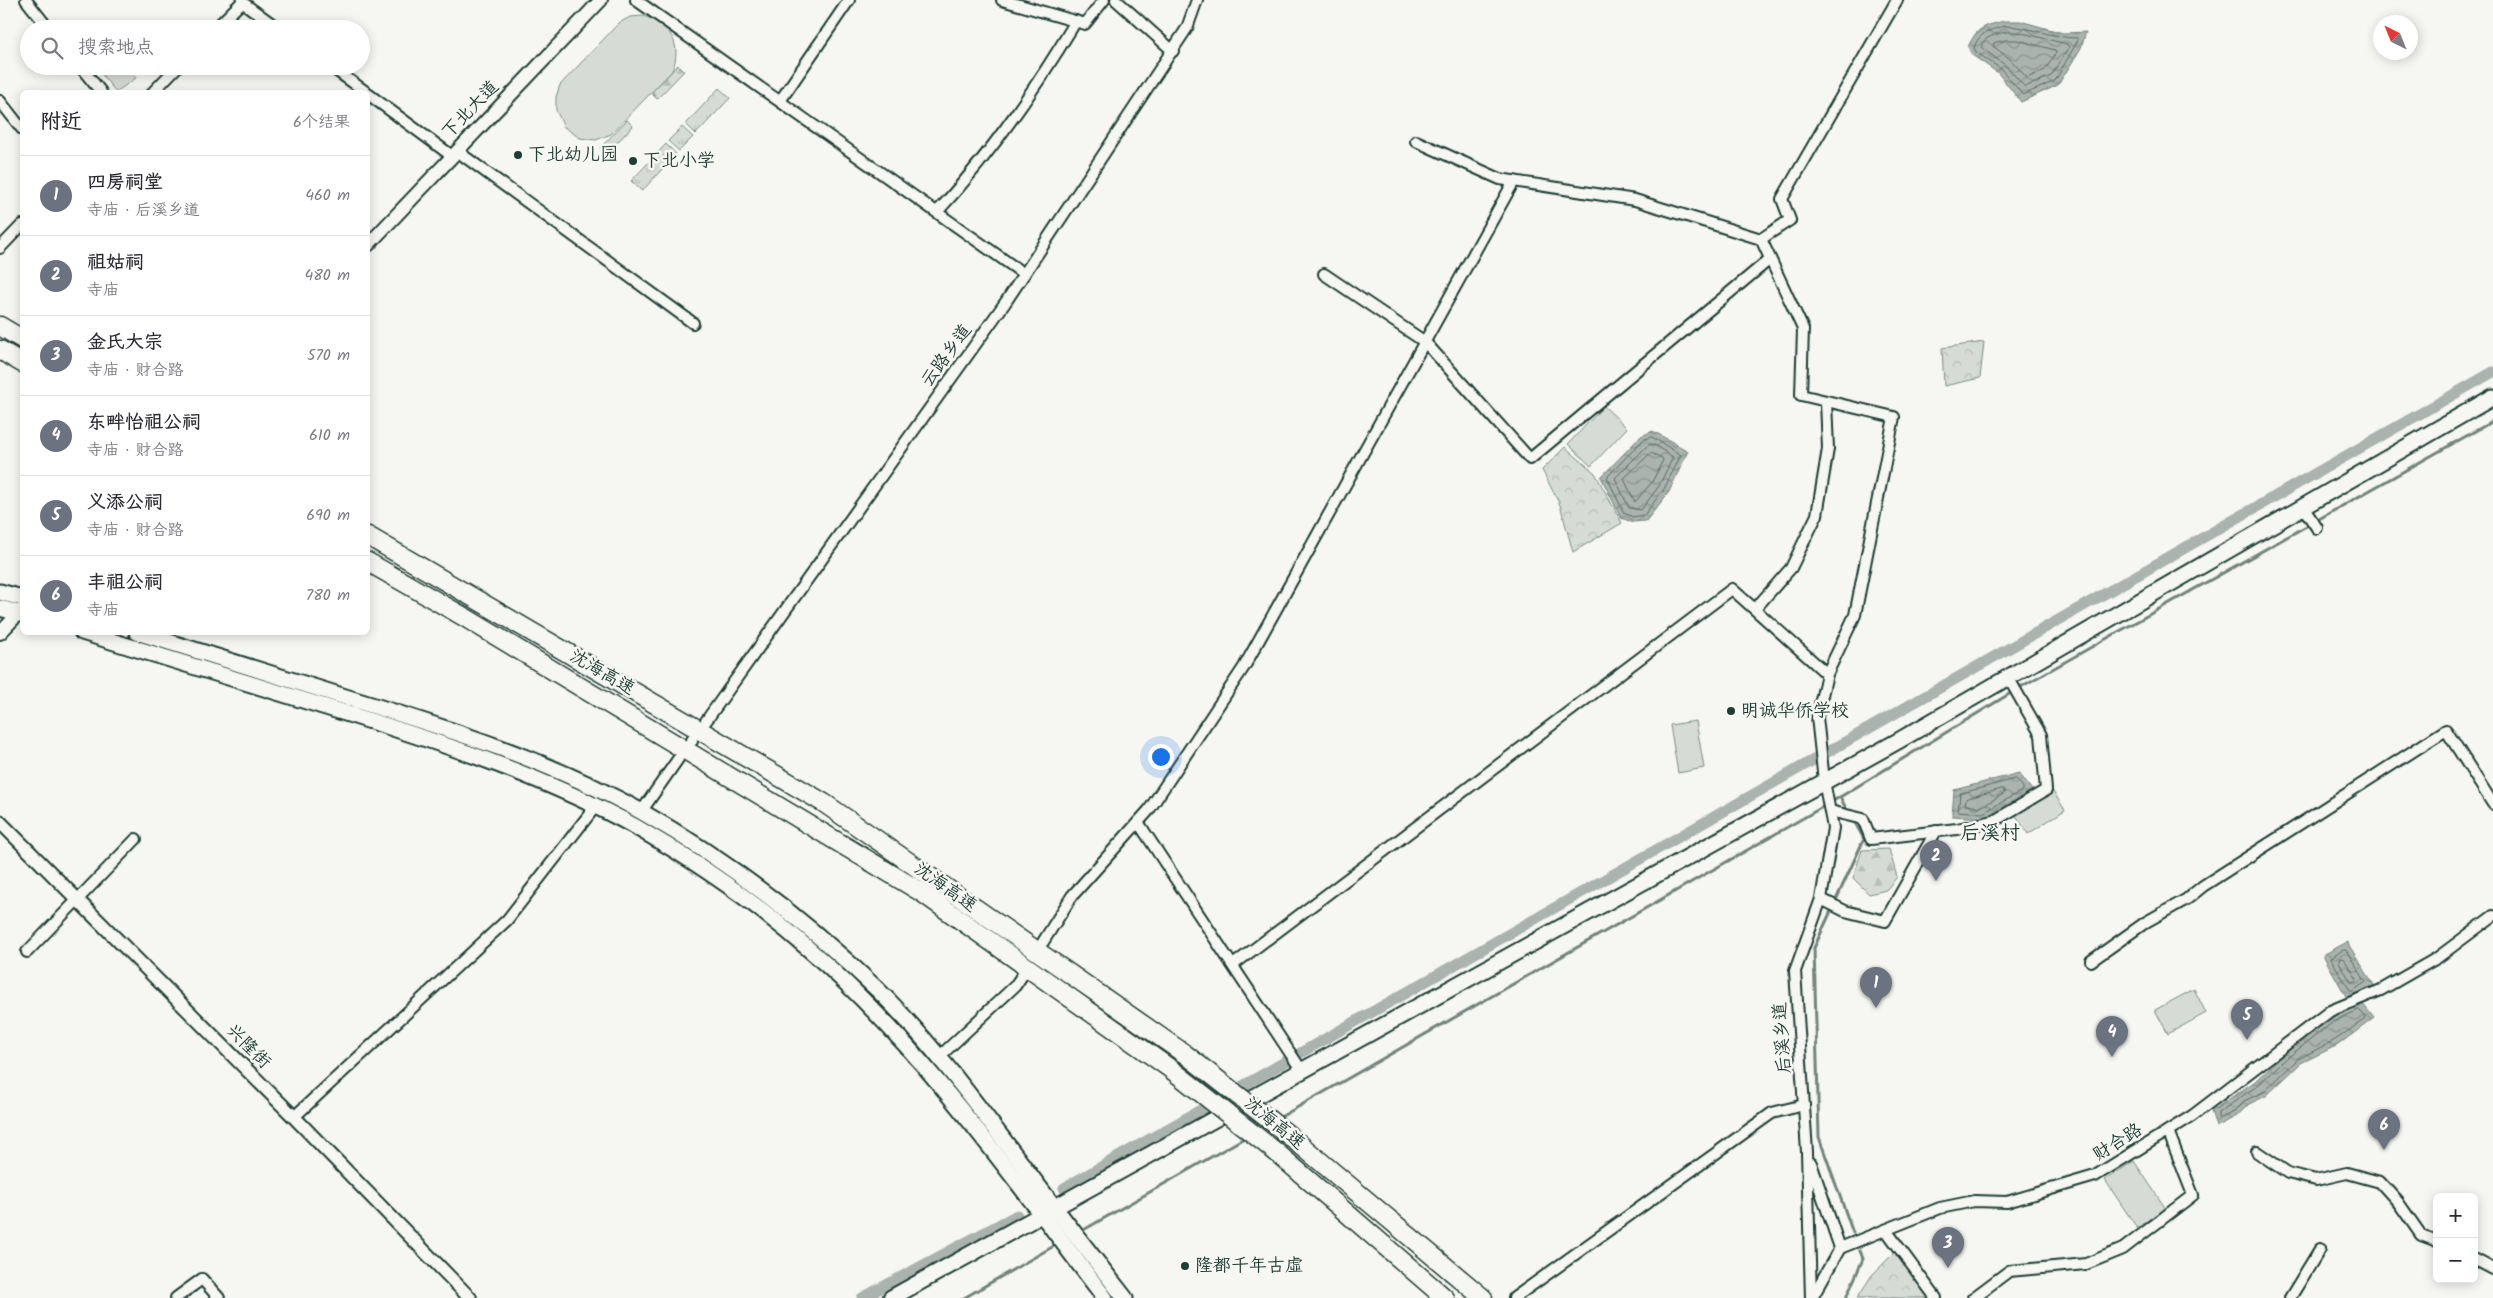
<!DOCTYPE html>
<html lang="zh">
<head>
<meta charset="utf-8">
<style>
	:root { --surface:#fff; --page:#f2f2f3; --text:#2b2b33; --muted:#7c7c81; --line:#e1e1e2; --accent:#1f3d34 }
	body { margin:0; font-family:Kalam,"LXGW WenKai TC",sans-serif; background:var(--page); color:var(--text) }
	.controls { position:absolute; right:15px; bottom:15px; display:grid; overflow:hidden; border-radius:8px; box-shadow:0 2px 12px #0003 }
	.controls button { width:45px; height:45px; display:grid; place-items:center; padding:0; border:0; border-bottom:1px solid var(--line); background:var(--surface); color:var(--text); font:25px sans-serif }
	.compass { position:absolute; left:2373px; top:15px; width:45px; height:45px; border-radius:50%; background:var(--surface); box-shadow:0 2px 12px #0003; rotate:317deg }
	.you { position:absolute; left:1160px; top:756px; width:18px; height:18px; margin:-12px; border:4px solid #fff; border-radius:50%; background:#1a73e8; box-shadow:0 0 0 8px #1a73e833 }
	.badge { display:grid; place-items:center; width:32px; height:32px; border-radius:50%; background:var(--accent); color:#fff; font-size:16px; font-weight:700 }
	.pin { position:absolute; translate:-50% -41px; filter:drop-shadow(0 1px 2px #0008) }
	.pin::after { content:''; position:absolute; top:26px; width:18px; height:15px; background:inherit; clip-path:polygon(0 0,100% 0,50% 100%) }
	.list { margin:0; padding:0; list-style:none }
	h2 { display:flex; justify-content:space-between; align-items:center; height:65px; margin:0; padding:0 20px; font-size:21px }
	h2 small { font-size:16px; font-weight:400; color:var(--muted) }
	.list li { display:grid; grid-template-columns:32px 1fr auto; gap:15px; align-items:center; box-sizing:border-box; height:80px; padding:0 20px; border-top:1px solid var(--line) }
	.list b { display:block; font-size:19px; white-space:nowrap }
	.list p { margin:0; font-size:16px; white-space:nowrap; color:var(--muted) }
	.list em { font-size:16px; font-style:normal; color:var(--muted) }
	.icon { flex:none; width:28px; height:28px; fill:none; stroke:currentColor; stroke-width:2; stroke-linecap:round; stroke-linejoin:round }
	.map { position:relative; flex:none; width:2493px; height:1298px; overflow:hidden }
	.search { position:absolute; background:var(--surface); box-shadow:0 2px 12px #0003; left:20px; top:20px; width:350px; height:55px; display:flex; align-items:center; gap:12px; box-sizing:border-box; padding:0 18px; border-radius:28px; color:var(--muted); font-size:19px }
	.panel { position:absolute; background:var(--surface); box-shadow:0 2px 12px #0003; left:20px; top:90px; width:350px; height:545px; border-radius:8px }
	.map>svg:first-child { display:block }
	.grass { fill:url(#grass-tufts); stroke:#7a8c85 }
	.forest { fill:url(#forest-firs); stroke:#7a8c85 }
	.park { fill:url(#park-crowns); stroke:#7a8c85 }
	.pitch { fill:#d6dbd6; stroke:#7a8c85 }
	.water { fill:url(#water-waves); stroke:#72847d }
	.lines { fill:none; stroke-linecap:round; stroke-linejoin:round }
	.shore { stroke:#576c65; stroke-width:1 }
	.stream { stroke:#72847d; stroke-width:3 }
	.canal { stroke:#aab3ae; stroke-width:11 }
	.minor-casing { stroke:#1f3d34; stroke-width:14 }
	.tertiary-casing { stroke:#1f3d34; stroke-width:16 }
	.primary-casing { stroke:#1f3d34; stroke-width:19 }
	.motorway-casing { stroke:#1f3d34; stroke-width:21 }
	.minor { stroke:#f6f6f2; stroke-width:10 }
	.tertiary { stroke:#f6f6f2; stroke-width:12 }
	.primary { stroke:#f6f6f2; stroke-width:15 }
	.motorway { stroke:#f6f6f2; stroke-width:18 }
	.motorway-bridge-casing { stroke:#1f3d34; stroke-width:21; stroke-linecap:butt }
	.motorway-bridge { stroke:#f6f6f2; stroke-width:18 }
	.poi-dot { fill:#1f3d34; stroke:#f6f6f2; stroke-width:2 }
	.labels { text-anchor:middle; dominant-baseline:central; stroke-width:5; stroke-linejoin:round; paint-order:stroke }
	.street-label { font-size:18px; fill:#1f3d34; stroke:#f6f6f2 }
	.poi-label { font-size:18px; fill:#1f3d34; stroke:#f6f6f2; text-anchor:start }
	.quarter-label { font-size:20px; fill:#1f3d34; stroke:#f6f6f2 }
</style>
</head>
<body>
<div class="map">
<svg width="2493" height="1298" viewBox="0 0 2493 1298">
	<defs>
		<pattern id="grass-tufts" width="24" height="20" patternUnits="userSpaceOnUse" patternTransform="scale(1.25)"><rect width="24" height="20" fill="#d6dbd6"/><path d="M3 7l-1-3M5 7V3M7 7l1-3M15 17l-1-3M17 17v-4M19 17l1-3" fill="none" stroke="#b7bdb8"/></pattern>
		<pattern id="forest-firs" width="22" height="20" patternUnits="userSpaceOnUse" patternTransform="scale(1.25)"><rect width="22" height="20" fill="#d6dbd6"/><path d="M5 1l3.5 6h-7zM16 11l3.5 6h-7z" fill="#b7bdb8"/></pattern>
		<pattern id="park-crowns" width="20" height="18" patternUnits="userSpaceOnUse" patternTransform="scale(1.25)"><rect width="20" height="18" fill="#d6dbd6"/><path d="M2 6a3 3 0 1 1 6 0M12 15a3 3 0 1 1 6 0" fill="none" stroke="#b7bdb8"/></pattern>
		<pattern id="water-waves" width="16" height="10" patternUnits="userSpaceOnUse" patternTransform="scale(1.25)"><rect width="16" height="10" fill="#aab3ae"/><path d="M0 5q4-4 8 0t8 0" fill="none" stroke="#8a938e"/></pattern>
	</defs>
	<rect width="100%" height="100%" fill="#f6f6f2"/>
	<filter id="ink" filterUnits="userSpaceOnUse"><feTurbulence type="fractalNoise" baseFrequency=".02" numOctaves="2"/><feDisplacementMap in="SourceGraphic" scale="10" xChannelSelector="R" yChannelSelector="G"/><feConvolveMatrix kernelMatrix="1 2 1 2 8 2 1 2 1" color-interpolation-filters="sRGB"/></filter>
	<g filter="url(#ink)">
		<g class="grass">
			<path d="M719 88 730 98 696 134 686 124Z"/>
			<path d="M682 127 693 137 679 151 668 141Z"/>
			<path d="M666 144 676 154 642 191 631 181Z"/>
		</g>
		<g class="forest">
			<path d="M678 65 684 71 657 99 651 93Z"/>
			<path d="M627 120 633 126 606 154 600 148Z"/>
			<path d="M1889 849 1897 877 1886 890 1869 894 1853 878 1862 850Z"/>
		</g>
		<g class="park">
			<path d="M1984 342 1980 378 1944 386 1942 348Z"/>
			<path d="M1565 447 1595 473 1622 523 1573 552 1560 505 1542 470Z"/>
			<path d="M1895 1252 1930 1298H1857L1872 1275Z"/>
		</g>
		<g class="pitch">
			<path d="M644 16C670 25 683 44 672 71L611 134 596 140 580 138 564 127 556 110V97L560 85 619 23 630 17Z"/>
			<path d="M95 66H127L136 78 116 92Z"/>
			<path d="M1604 406 1627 428 1591 466 1568 444Z"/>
			<path d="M1696 721 1704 768 1678 773 1670 725Z"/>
			<path d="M2052 790 2065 810 2028 834 2015 814Z"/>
			<path d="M2194 989 2206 1013 2168 1034 2155 1010Z"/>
			<path d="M2134 1161 2166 1209 2137 1228 2105 1180Z"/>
		</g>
		<g class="water">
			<path d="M2004 21H2020L2063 33 2086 32 2081 48 2058 85 2021 102 1998 73 1972 55 1968 47C1977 27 1984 26 2004 21Z"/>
			<path d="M1653 431 1688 451 1669 492 1646 521 1632 522 1621 518 1601 477 1641 436Z"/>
			<path d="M2019 773 2032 790 1984 818 1952 816 1954 790Z"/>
			<path d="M2347 942 2374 985 2348 1000 2323 955Z"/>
			<path d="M2362 1003 2374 1018 2338 1045 2301 1063 2266 1096 2249 1104 2237 1116 2216 1127 2211 1111 2254 1082 2278 1059 2330 1017Z"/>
		</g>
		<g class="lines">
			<g class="shore">
				<path d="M2005 26C2029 26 2052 38 2077 38L2078 40 2055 81 2023 95 2001 69 1976 52 1974 48C1979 32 1990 30 2005 26Z"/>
				<path d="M2005 32H2018L2067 44 2069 47 2051 76 2025 87 2005 65 1981 47C1984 36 1995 35 2005 32Z"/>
				<path d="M2006 40H2017L2055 50 2056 53 2045 70 2027 78 2010 59 1993 46 1994 43Z"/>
				<path d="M1652 437 1681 455 1664 489 1644 515 1633 517 1624 513 1607 477 1643 440Z"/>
				<path d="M1653 444 1673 457 1659 486 1641 510 1629 508 1615 478 1647 446Z"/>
				<path d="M1651 453 1662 458 1663 460 1652 482 1635 502 1624 479Z"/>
				<path d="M2016 779 2023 787V790L1983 813 1958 811 1960 794Z"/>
				<path d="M2003 789 2005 793 1981 807 1965 805 1966 799Z"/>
				<path d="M2343 950H2346L2366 982 2351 992 2331 959Z"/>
				<path d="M2340 958 2344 959 2357 979 2356 982H2351L2339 962Z"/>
				<path d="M2359 1010 2365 1016V1019L2335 1040 2298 1059 2264 1092 2246 1100 2234 1112 2221 1118H2218V1113L2257 1086 2282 1062 2333 1022Z"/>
			</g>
			<g class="stream">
				<path d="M1840 797 1848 812"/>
				<path d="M1853 819 1864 839 1814 948 1819 1137 1853 1233"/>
				<path d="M1277 1119 1840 797 2024 685 2493 421"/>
				<path d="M1080 1232 1246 1137"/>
				<path d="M964 1298 1059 1243"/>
				<path d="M1846 1298 1863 1259 1860 1250"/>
			</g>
			<g class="canal">
				<path d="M1064 1188 2493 372"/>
				<path d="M862 1298 1017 1215"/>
			</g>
			<defs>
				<g id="minor">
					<path d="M26 0 49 29"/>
					<path d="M636 0 1024 274"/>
					<path d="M1002 0 1085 24 1104 0"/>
					<path d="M1116 0 1173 51"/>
					<path d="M215 29 242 2 279 29"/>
					<path d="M80 66 101 92"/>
					<path d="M330 66 366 92"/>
					<path d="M153 92 178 66"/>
					<path d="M368 94 452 156"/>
					<path d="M0 101 22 129"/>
					<path d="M780 101 849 0"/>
					<path d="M1416 141 1500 179 1635 200 1761 239 1803 329 1801 395 1894 417 1855 615 1827 674 1817 717 1824 781 1833 828 1821 899 1795 971 1807 1152 1811 1298"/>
					<path d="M457 151 693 323"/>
					<path d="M937 212C990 155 1036 88 1076 21"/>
					<path d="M1761 239 1790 220 1782 199 1897 0"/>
					<path d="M0 248 22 225"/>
					<path d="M1324 274 1425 342 1530 459 1770 259"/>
					<path d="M2303 507 2317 528"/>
					<path d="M1755 609 1791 568 1817 515 1828 449 1826 401"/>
					<path d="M706 721 1005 303 1187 28 1197 0"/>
					<path d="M692 741V740"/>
					<path d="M1830 811 1863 819 1871 839 1957 829 1994 821 2046 790 2041 735 2008 677"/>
					<path d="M641 812 678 759"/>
					<path d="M1138 822 1302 1071"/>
					<path d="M1821 899 1845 911 1885 921 1936 831"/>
					<path d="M1043 942 1072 896 1149 810 1244 667 1514 181"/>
					<path d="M27 952 136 839"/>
					<path d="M2091 961 2146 922 2187 899 2203 886 2446 730 2493 804"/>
					<path d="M1233 965 1732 589 1827 674"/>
					<path d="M939 1057 1015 986 1021 977"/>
					<path d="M294 1117 507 920 595 807"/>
					<path d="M2257 1152 2288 1173 2316 1180 2347 1173 2380 1182 2398 1202 2421 1235 2437 1241"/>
					<path d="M1811 1163 1840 1248 1812 1298"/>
					<path d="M1886 1230 1936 1298"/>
					<path d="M1840 1248 1940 1208 1974 1201 2007 1202 2095 1176 2192 1116 2330 1011 2381 990 2437 958 2493 916"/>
					<path d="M2474 1259 2493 1269"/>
					<path d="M176 1298 202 1279 219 1298"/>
					<path d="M1514 1298 1772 1113 1804 1105"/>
					<path d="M1973 1298 2009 1271 2086 1264 2123 1249 2193 1195 2168 1131"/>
					<path d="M2290 1298 2320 1249"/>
				</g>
				<g id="tertiary">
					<path d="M368 245 601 0"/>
					<path d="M0 633 22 610"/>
					<path d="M0 822 294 1117 470 1298"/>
				</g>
				<g id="primary">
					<path d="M0 592 22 598"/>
					<path d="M0 608 22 614"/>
					<path d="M82 632C169 659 255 685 342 712 442 743 544 776 636 827 697 862 758 904 811 951 926 1051 1013 1178 1105 1298"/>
					<path d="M137 632C210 655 283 678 355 700 453 730 553 762 642 812 728 861 807 922 878 990 934 1045 980 1109 1027 1171 1059 1214 1092 1256 1125 1298"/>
					<path d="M891 1298 1898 741 2493 397"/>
				</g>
				<g id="motorway">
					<path d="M0 326 22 339"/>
					<path d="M0 350 22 363"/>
					<path d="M368 536 824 803 1185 1054"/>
					<path d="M368 562 466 618 921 892 1172 1070"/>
					<path d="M1290 1136 1483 1298"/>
					<path d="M1276 1152 1445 1298"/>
				</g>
			</defs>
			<use href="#minor" class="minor-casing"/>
			<use href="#tertiary" class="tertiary-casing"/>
			<use href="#primary" class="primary-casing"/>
			<use href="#motorway" class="motorway-casing"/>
			<use href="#minor" class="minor"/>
			<use href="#tertiary" class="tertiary"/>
			<use href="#primary" class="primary"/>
			<use href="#motorway" class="motorway"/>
			<defs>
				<g id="motorway-bridge">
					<path d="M1185 1054 1290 1136"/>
					<path d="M1172 1070 1276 1152"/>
				</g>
			</defs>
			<use href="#motorway-bridge" class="motorway-bridge-casing"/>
			<use href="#motorway-bridge" class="motorway-bridge"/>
		</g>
	</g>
	<g class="poi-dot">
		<circle cx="518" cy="155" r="5"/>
		<circle cx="633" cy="161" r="5"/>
		<circle cx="1731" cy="711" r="5"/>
		<circle cx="1185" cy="1266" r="5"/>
	</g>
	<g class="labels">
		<g class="street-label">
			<text transform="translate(471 110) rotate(-46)">下北大道</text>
			<text transform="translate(947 356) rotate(-54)">云路乡道</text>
			<text transform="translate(602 673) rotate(30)">沈海高速</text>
			<text transform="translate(945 888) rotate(35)">沈海高速</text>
			<text transform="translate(1783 1038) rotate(-94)">后溪乡道</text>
			<text transform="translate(248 1047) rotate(45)">兴隆街</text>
			<text transform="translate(1274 1124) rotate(39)">沈海高速</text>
			<text transform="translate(2118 1143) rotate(-32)">财合路</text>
		</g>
		<g class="poi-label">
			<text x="528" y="155">下北幼儿园</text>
			<text x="643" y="161">下北小学</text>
			<text x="1741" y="711">明诚华侨学校</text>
			<text x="1195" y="1266">隆都千年古虚</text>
		</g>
		<g class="quarter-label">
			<text x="1990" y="834">后溪村</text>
		</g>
	</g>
</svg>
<div class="controls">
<button>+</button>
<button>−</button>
</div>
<svg class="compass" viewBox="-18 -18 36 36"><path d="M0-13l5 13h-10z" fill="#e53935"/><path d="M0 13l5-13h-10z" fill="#7c7c81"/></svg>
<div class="you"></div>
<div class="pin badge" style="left:1876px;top:1008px;background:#6b7280">1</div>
<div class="pin badge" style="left:1936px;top:881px;background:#6b7280">2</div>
<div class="pin badge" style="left:1948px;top:1268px;background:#6b7280">3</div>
<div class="pin badge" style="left:2112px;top:1057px;background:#6b7280">4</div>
<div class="pin badge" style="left:2247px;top:1040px;background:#6b7280">5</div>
<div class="pin badge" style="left:2384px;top:1150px;background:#6b7280">6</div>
<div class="search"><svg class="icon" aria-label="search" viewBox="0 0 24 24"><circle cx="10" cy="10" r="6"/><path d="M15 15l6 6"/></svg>搜索地点</div>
<section class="panel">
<h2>附近<small>6个结果</small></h2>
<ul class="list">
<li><span class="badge" style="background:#6b7280">1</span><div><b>四房祠堂</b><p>寺庙 · 后溪乡道</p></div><em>460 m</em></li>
<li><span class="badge" style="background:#6b7280">2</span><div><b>祖姑祠</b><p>寺庙</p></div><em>480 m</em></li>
<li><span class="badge" style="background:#6b7280">3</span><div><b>金氏大宗</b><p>寺庙 · 财合路</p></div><em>570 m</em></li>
<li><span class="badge" style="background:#6b7280">4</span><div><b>东畔怡祖公祠</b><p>寺庙 · 财合路</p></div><em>610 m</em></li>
<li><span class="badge" style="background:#6b7280">5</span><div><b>义添公祠</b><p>寺庙 · 财合路</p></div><em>690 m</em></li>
<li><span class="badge" style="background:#6b7280">6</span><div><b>丰祖公祠</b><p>寺庙</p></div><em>780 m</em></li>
</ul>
</section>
</div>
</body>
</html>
